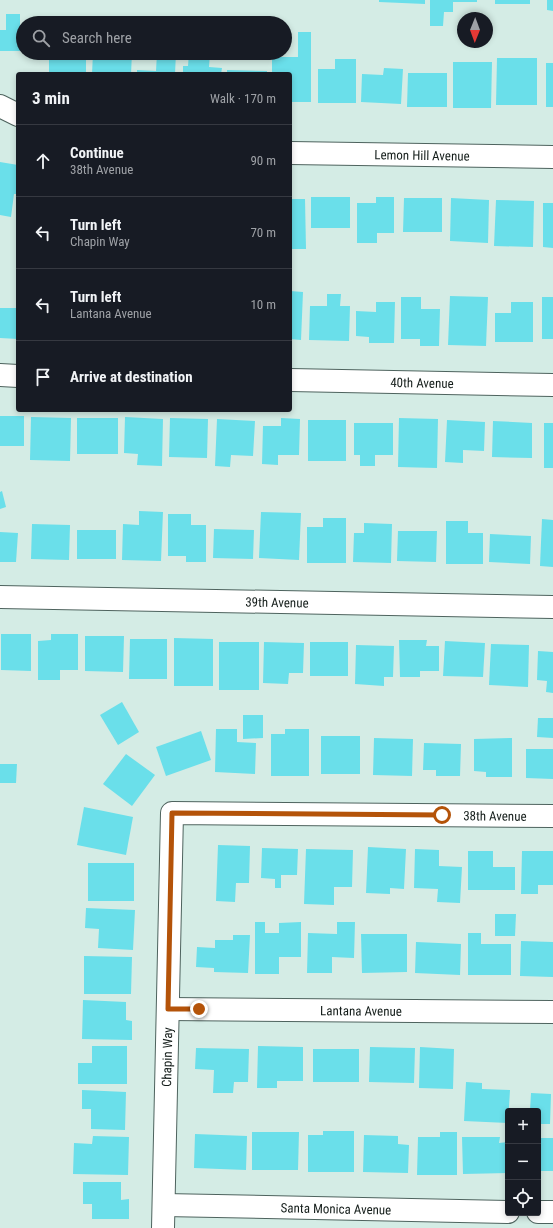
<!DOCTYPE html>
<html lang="en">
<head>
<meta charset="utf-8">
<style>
	:root { --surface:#171b24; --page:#242831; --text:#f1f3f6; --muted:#9ea1a6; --line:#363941 }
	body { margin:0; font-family:"Roboto Condensed",sans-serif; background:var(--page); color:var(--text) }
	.controls { position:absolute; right:12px; bottom:12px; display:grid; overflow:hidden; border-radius:4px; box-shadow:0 2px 6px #0003 }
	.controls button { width:36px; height:36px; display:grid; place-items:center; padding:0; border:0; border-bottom:1px solid var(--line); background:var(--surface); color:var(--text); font:20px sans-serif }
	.compass { position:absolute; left:457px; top:12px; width:36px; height:36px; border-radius:50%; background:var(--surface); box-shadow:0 2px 6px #0003; rotate:181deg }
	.stop { position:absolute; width:12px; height:12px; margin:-9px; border:3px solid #b45309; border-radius:50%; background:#fff }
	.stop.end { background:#b45309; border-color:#fff; box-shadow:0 1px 4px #0008 }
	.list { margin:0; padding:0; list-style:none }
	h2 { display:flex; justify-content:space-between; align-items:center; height:52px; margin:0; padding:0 16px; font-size:17px }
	h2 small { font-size:13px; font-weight:400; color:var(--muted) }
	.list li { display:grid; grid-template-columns:26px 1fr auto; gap:12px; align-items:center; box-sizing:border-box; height:72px; padding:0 16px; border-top:1px solid var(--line) }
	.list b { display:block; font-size:15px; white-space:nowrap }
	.list p { margin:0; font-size:13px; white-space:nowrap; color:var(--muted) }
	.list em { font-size:13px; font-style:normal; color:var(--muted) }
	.icon { flex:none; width:22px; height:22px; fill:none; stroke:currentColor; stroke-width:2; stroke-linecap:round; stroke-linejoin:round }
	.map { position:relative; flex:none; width:553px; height:1228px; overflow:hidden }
	.search { position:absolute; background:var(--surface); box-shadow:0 2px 6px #0003; left:16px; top:16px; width:276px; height:44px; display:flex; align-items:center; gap:10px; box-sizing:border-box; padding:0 14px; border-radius:22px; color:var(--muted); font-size:15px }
	.panel { position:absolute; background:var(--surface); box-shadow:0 2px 6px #0003; left:16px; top:72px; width:276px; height:340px; border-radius:4px }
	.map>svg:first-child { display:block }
	.building { fill:#6adfea }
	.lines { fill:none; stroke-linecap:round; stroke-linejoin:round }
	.street-casing { stroke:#4e635e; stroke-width:24 }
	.secondary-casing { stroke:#4e635e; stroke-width:24 }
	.street { stroke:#fff; stroke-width:22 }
	.secondary { stroke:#fff; stroke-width:22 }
	.route { stroke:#b45309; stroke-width:5 }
	.labels { text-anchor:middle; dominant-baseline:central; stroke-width:3; stroke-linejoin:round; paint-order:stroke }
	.street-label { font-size:13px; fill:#141d1a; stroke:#e1f9f2 }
</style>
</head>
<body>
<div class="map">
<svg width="553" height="1228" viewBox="0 0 553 1228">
	<rect width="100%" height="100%" fill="#d4ece5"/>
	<g class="building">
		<path d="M379 0H425V4L379 2Z"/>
		<path d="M430 0H477V2H453V12H444L443 26H430Z"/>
		<rect x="495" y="0" width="35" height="4"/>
		<path d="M547 0H553V11L547 10Z"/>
		<path d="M6 14H20V25H23V51H0V30H6Z"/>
		<path d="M298 32H311V102H290V74H272V57H298Z"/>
		<rect x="49" y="53" width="37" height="21"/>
		<path d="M93 53H132L131 74H92Z"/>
		<path d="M157 53H176L175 74H137V70L156 71Z"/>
		<path d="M189 53H210L209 67 222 68 221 74H183V66H188Z"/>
		<path d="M497 58H537V105H496Z"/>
		<path d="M335 59H356V103H318V69H335Z"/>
		<path d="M453 62H492L491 108H453Z"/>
		<rect x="546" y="63" width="7" height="44"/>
		<path d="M384 68 403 69 401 104 361 102 362 74 383 75Z"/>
		<path d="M227 70 267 71V74H227Z"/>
		<path d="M408 73H447V107H407Z"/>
		<path d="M0 162 18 165V194H14L11 217 0 215Z"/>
		<rect x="311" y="197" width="39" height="31"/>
		<path d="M376 197H394V233H377V243H357V203H376Z"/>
		<path d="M404 198H442V232H403Z"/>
		<path d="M451 198 489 200 488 243 450 241Z"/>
		<path d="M290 199H305L306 249H290Z"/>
		<path d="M496 200 534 201 533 247 494 246Z"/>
		<path d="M543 203H553V248L543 247Z"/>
		<path d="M290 291 303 292 301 340 290 339Z"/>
		<path d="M327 294H341L340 306H350L349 341 309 340 310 306H327Z"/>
		<path d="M450 296 488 297 486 346 448 345Z"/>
		<path d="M401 297H421V309H440L439 346H420V339H401Z"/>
		<rect x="542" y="297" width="11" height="42"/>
		<path d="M376 302H395L394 343H369V337L356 336V311L376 312Z"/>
		<path d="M511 302H533V342H495V313H511Z"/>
		<path d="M0 308H18V339L0 338Z"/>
		<rect x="0" y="416" width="24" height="30"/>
		<path d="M31 417 71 418 70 461 30 460Z"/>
		<path d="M125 417 163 419 162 466 137 465 138 454 124 453Z"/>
		<rect x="77" y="418" width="41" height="36"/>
		<path d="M170 418 208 419 207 458 169 457Z"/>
		<path d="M281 418 300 419 299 455H278V465L262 464 263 426H281Z"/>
		<path d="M399 418 438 419 437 468 398 467Z"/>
		<path d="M217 419 255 421 253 456 231 455 230 467 215 466Z"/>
		<rect x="308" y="420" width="38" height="41"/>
		<path d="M447 420 485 422 484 451 463 450V463L445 462Z"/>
		<path d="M493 421 532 423V458L492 457Z"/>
		<path d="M354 423H393V455H375V466H360V455H354Z"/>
		<rect x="544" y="423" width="9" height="45"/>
		<path d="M2 491 6 507 0 509V492Z"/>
		<path d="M139 511 163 512 161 561 122 560 123 524 139 525Z"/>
		<path d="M261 512 301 513 299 560 259 558Z"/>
		<path d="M168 514H191V525H206V562H186V556H168Z"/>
		<path d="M323 518H346V563H307V527H323Z"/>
		<path d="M542 519 553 520V567L540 566Z"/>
		<path d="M446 521H468V533H483V564H446Z"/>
		<path d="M364 523 392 524 391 563 353 562 354 533H364Z"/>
		<path d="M32 524 70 525 69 560 31 559Z"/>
		<path d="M214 529 254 530 253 559 213 558Z"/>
		<rect x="77" y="530" width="39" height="29"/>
		<path d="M398 531H437L436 562 397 561Z"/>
		<path d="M0 532 18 533 16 562H0Z"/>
		<path d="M490 534 531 536 530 564 489 562Z"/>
		<path d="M1 634H31V671L1 670Z"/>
		<path d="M51 634H78V670H60V680H38V641L51 640Z"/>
		<path d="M85 636H124L123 672 85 671Z"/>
		<path d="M174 638 213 639V686H174Z"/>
		<path d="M130 639H167V679H129Z"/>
		<path d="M399 640H427L426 646H439V671H420V677H400Z"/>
		<path d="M445 641 485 643 483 677 443 676Z"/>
		<rect x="219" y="642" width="40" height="48"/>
		<path d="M264 642 304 643 303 673H289L288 684 263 683Z"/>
		<rect x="310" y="642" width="38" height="34"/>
		<path d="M491 644 529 645 528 687 489 685Z"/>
		<path d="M356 645 394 646 393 677H384V686L355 684Z"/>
		<path d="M538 651 553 652V693L546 692 547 681 537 680Z"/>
		<path d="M122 702 139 732 118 745 100 715Z"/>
		<path d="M243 715H263V738L243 739Z"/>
		<path d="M538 718H553V738L537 737Z"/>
		<path d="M216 729H237V742L256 743 255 774 215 772Z"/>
		<path d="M285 729H309V776H271V734H285Z"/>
		<path d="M201 731 211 760 166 776 156 747Z"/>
		<rect x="321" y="736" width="39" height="38"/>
		<path d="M374 738 413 739 412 776 373 775Z"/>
		<path d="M512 738V777H486V772L474 771V739Z"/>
		<path d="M424 743 461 744 460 776H436V770H423Z"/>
		<path d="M526 749H553V779L526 778Z"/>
		<path d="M126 754 155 775 132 806 103 784Z"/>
		<path d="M0 764H17L16 783H0Z"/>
		<path d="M84 807 133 817 126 855 77 845Z"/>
		<path d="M218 845 250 846 249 883H236L235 902 216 901Z"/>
		<path d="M368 847 406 849 404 889 390 888V894L366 893Z"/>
		<path d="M262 848 298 849 297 875H281V888H275V879L261 878Z"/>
		<path d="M306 849 353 850 352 887H334V905L304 904Z"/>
		<path d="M415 849 439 850V866L462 867 460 903 437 902 438 889 414 888Z"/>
		<path d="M468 851H493V867H515V890H468Z"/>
		<path d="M522 851H553V885H538V894H521Z"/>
		<rect x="88" y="863" width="46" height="38"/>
		<path d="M86 908 135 910 133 950 98 948 99 929 85 928Z"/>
		<path d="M495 914H516L515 936H495Z"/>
		<path d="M255 922H265V933H279V923L301 922V957H279V974H255Z"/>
		<path d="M337 922H355L354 958 332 957V973H307L308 933 337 934Z"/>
		<path d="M468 933H481V944H511V975H468Z"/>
		<path d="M361 934H407V972L362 973Z"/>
		<path d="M233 935H250L248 973 214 972V968L196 967 197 947 215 948V940H233Z"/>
		<path d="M521 941 553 942V977L520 976Z"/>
		<path d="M416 942 461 944 460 975 415 973Z"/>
		<path d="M84 956 132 957 131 994H84Z"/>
		<path d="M83 1000 126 1002V1020L132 1021V1040L82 1039Z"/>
		<path d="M92 1046H127V1084H78V1063H92Z"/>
		<path d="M258 1046 303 1047V1081H277V1088H257Z"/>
		<path d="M370 1047 415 1048 414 1083 369 1082Z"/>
		<path d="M420 1047 454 1049 453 1089 419 1088Z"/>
		<path d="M196 1048 249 1049 248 1082H234L233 1093H213L214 1070 195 1069Z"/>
		<rect x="313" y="1049" width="46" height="33"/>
		<path d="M466 1082 482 1083V1089L510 1090 508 1123 464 1121Z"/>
		<path d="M82 1090 126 1092 125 1130 91 1129V1109H82Z"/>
		<path d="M531 1093 551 1094 550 1124H538V1111H530Z"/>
		<path d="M323 1131H354V1172H308V1135H323Z"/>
		<path d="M252 1132H299L298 1170H252Z"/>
		<path d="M440 1132H457V1175H417L418 1137H440Z"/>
		<path d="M195 1134 247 1136 246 1170 194 1168Z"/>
		<path d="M364 1135 398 1136V1144L409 1145 408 1173 363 1172Z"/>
		<path d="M93 1136 129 1137 128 1175 73 1174 74 1143 92 1144Z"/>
		<path d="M462 1137H500L499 1143 508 1142V1173L463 1174Z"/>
		<rect x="538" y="1138" width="15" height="33"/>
		<path d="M83 1182H121V1200L129 1199V1219H92V1204H83Z"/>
	</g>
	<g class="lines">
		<defs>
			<g id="street">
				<path d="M0 375 18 376"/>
				<path id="s1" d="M290 380 553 385"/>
				<path id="s2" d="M0 597 553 607"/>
				<path id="s3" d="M168 1009 553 1012"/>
				<path id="s4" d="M164 1205 508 1212"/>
				<path d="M538 1212H553"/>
				<path id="s5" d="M163 1228 172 813 553 816"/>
			</g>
			<g id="secondary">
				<path d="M0 106 18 115"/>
				<path id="s6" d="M290 153 553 157"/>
			</g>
		</defs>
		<use href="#street" class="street-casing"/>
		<use href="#secondary" class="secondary-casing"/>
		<use href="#street" class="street"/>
		<use href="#secondary" class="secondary"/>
	</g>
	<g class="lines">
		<path class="route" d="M199 1009H168L172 813 442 815"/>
	</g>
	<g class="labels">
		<g class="street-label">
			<text stroke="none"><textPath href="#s6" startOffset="132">Lemon Hill Avenue</textPath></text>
			<text stroke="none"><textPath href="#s1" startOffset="132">40th Avenue</textPath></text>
			<text stroke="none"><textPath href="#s2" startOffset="277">39th Avenue</textPath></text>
			<text stroke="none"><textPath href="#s5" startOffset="738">38th Avenue</textPath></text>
			<text stroke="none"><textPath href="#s3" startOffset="193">Lantana Avenue</textPath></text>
			<text stroke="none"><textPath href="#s5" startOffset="171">Chapin Way</textPath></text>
			<text stroke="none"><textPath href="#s4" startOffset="172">Santa Monica Avenue</textPath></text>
		</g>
	</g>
</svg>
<div class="controls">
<button>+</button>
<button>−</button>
<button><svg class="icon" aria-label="locate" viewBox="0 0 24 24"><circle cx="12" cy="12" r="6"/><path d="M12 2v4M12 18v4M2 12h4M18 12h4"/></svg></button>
</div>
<svg class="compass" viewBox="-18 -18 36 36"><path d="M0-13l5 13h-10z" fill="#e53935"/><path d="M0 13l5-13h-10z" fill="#9ea1a6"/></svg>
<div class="stop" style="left:442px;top:815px"></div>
<div class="stop end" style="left:199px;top:1009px"></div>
<div class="search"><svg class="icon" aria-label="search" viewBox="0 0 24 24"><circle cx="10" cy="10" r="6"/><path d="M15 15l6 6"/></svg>Search here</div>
<section class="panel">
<h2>3 min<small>Walk · 170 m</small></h2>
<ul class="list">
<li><svg class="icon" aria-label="ahead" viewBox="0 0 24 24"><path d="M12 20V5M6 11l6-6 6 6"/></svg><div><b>Continue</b><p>38th Avenue</p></div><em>90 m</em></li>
<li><svg class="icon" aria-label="left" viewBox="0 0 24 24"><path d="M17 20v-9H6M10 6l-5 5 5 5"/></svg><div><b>Turn left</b><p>Chapin Way</p></div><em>70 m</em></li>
<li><svg class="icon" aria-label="left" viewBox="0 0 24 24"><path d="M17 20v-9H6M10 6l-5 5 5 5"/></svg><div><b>Turn left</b><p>Lantana Avenue</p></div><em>10 m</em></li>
<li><svg class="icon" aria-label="arrive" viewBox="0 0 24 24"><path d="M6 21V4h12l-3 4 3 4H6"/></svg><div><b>Arrive at destination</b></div></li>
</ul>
</section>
</div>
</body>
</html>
